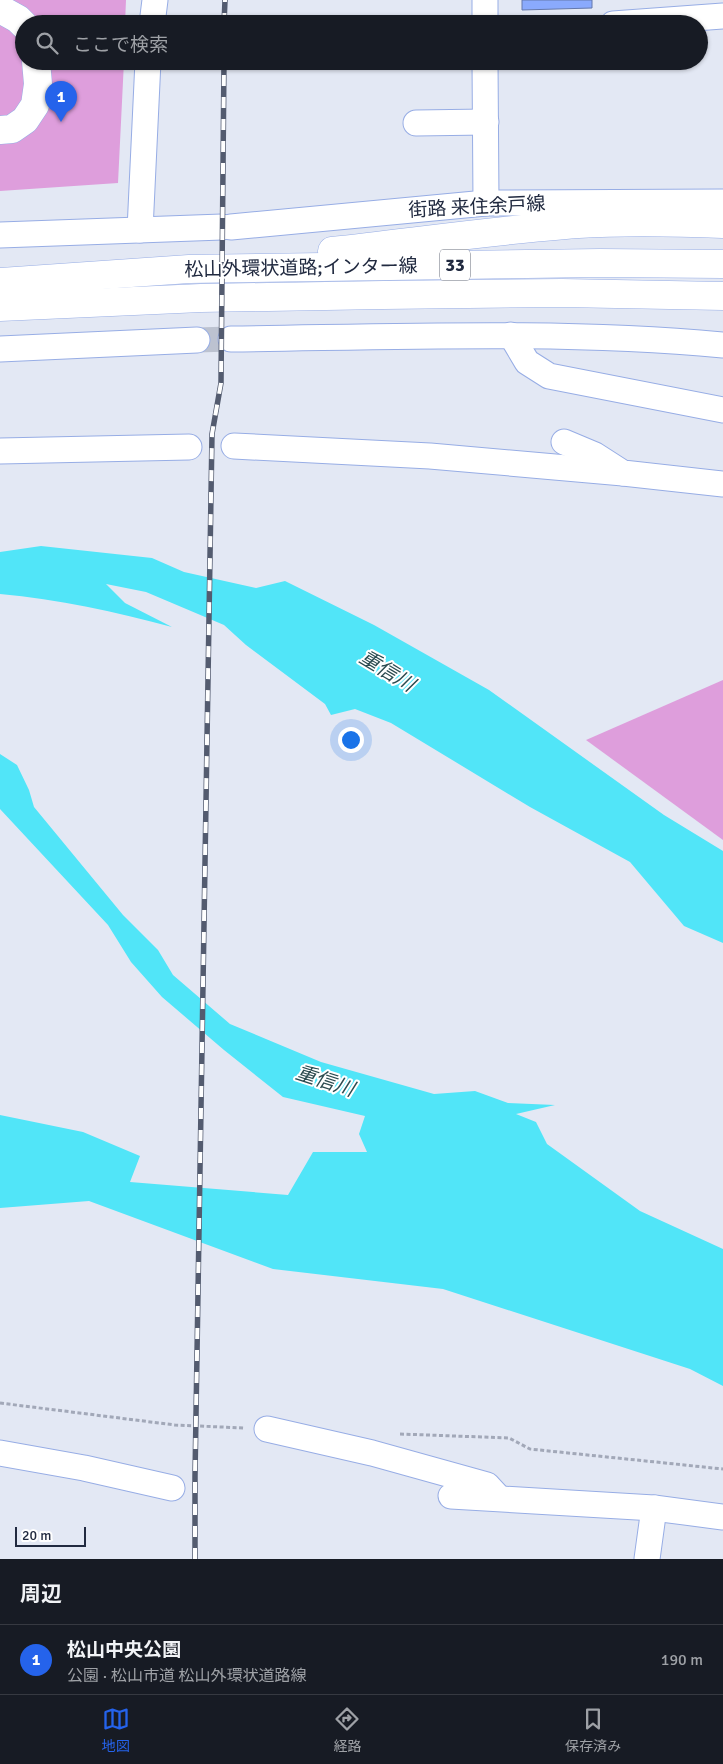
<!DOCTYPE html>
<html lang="ja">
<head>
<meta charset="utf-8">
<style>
	:root { --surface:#171b24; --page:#242831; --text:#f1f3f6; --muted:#9ea1a6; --line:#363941; --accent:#2563eb }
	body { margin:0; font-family:Signika,"Noto Sans JP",sans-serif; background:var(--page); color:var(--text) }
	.scale { position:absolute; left:15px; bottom:12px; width:71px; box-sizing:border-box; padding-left:5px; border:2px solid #212a40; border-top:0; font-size:14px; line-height:18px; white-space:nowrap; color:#212a40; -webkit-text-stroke:4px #fff; paint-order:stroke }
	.you { position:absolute; left:350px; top:739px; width:18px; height:18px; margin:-12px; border:4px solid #fff; border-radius:50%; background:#1a73e8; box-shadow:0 0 0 8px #1a73e833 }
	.badge { display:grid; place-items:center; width:32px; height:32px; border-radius:50%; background:var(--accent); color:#fff; font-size:16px; font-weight:700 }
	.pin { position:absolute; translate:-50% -41px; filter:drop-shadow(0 1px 2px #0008) }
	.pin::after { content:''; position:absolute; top:26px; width:18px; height:15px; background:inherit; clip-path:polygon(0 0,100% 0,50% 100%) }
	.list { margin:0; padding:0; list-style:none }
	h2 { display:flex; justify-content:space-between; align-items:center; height:65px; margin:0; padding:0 20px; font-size:21px }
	h2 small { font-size:16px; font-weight:400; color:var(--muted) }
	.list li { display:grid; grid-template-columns:32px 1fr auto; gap:15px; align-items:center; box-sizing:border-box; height:70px; padding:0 20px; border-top:1px solid var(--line) }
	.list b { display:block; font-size:19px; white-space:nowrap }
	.list p { margin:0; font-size:16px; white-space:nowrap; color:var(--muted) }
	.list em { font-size:16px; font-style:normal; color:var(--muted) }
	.icon { flex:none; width:28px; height:28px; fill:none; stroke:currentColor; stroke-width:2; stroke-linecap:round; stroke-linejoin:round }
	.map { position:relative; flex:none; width:723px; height:1559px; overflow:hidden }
	.search { position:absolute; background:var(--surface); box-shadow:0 1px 4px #0004; left:15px; right:15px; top:15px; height:55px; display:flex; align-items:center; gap:12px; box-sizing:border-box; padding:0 18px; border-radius:28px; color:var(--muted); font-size:19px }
	.sheet { height:135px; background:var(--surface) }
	nav { display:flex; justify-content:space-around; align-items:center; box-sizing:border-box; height:70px; border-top:1px solid var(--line); background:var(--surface); font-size:14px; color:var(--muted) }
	nav a { display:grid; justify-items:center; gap:2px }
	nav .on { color:var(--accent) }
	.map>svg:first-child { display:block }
	.green { fill:#de9edc }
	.water { fill:#51e5f8 }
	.building { fill:#8aaafd; stroke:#6478ac }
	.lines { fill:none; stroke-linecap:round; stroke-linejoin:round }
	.street-tunnel { stroke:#bcc2d0; stroke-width:25; stroke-dasharray:25 12; stroke-linecap:butt }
	.street-casing { stroke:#97ade5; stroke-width:27 }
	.secondary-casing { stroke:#97ade5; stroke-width:29 }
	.highway-casing { stroke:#97ade5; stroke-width:29 }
	.path { stroke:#a2a8b8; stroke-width:3; stroke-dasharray:4 2.5; stroke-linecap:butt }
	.street { stroke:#fff; stroke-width:25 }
	.secondary { stroke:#fff; stroke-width:28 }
	.highway { stroke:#fff; stroke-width:28 }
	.rail-casing { stroke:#535b6f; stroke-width:5.5 }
	.rail { stroke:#fff; stroke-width:4; stroke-dasharray:11; stroke-linecap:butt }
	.labels { text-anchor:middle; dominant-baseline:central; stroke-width:4; stroke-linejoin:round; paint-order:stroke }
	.shield { fill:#fff; stroke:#646a79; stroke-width:1 }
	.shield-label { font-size:18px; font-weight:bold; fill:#212a40 }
	.street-label { font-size:19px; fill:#212a40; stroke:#fff }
	.water-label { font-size:20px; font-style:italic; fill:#2c4b50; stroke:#fff }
</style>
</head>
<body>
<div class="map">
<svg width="723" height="1559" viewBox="0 0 723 1559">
	<rect width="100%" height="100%" fill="#e3e8f4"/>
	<g class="green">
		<path d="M0 0H126L125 24H24V61H124L118 183 0 191Z"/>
		<path d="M723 680V840L586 740Z"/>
	</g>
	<g class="water">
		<path d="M41 546 152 558 184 572 256 588 285 581 374 625 489 690 664 815 723 851V943L684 926 630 862 530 807 391 723 355 709 331 715 325 704 246 645 224 625 146 592 106 584 125 603 172 627C116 612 58 599 0 594V552Z"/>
		<path d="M0 754 17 765 29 790 34 807 123 915 158 950 173 975 230 1024 321 1062 434 1094 475 1091 508 1103 555 1105 516 1114 536 1122 547 1144 640 1211 723 1249V1386L690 1369 443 1289 273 1269 89 1201 0 1208V1115L83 1132 140 1156 130 1182 288 1195 313 1152H367L359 1134 365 1116 283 1097 224 1050 162 997 131 962 108 925 0 809Z"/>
	</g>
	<path class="building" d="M522 0H592V8L522 10Z"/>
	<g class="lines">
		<path class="street-tunnel" d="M197 340 231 339"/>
		<defs>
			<g id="street">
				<path d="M485 0V24"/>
				<path d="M152 24 155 0"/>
				<path d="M613 24 723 16"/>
				<path d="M485 61 486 203"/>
				<path d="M416 123 486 122"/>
				<path d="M231 227 486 203 723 202"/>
				<path d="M140 230 148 61"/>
				<path d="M0 235 222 227"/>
				<path d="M511 335 527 362 549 376 723 410"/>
				<path d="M231 339C395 337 560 330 723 345"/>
				<path d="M0 349 197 340"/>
				<path d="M564 442 595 455 623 473 723 484"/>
				<path d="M234 446 430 456 623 473"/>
				<path d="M0 451 189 447"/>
				<path d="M267 1429 372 1453 487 1485 499 1498"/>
				<path d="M0 1453 84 1468 172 1488"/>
				<path d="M451 1496 654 1508 723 1517"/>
				<path d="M647 1559 654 1508"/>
			</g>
			<g id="secondary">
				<path d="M0 9 18 19 24 25"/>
				<path d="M0 130 12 129 25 120 35 105 38 84 36 61"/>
			</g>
			<g id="highway">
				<path d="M332 251C414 242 496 230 578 224 626 221 675 222 723 224"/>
				<path d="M0 282 189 269 600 263 723 264"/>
				<path d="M0 307 201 298 384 295 562 293 723 296"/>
			</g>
		</defs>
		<use href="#street" class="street-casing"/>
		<use href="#secondary" class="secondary-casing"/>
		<use href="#highway" class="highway-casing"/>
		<g class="path">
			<path d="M0 1403 175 1425 244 1428"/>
			<path d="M400 1434 509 1438 530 1449 723 1469"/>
		</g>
		<use href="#street" class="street"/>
		<use href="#secondary" class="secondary"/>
		<use href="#highway" class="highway"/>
		<defs>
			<g id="rail">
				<path d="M224 24 225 0"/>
				<path d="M195 1559V1476L212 434 221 383 224 61"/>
			</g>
		</defs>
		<use href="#rail" class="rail-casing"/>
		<use href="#rail" class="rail"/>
	</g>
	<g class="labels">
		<rect class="shield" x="440" y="249.5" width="30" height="31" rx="4"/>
		<g class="shield-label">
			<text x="455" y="265">33</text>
		</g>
		<g class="street-label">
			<text transform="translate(477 207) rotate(-3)">街路 来住余戸線</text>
			<text transform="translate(301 268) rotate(-1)">松山外環状道路;インター線</text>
		</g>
		<g class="water-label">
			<text transform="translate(387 671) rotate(31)">重信川</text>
			<text transform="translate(325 1081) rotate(18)">重信川</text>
		</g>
	</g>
</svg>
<div class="scale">20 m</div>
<div class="you"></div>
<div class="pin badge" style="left:61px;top:122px">1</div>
<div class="search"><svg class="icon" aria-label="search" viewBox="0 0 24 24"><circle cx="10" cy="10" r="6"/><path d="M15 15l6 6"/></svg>ここで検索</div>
</div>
<section class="sheet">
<h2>周辺<small></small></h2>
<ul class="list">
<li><span class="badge">1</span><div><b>松山中央公園</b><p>公園 · 松山市道 松山外環状道路線</p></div><em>190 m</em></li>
</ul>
</section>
<nav>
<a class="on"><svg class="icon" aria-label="map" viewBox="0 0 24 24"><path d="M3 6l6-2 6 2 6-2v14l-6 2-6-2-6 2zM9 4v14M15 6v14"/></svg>地図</a>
<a><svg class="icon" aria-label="directions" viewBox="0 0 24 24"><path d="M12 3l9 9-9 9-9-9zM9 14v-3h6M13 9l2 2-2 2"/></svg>経路</a>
<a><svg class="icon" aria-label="saved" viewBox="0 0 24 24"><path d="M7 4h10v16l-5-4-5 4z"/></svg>保存済み</a>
</nav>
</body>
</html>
